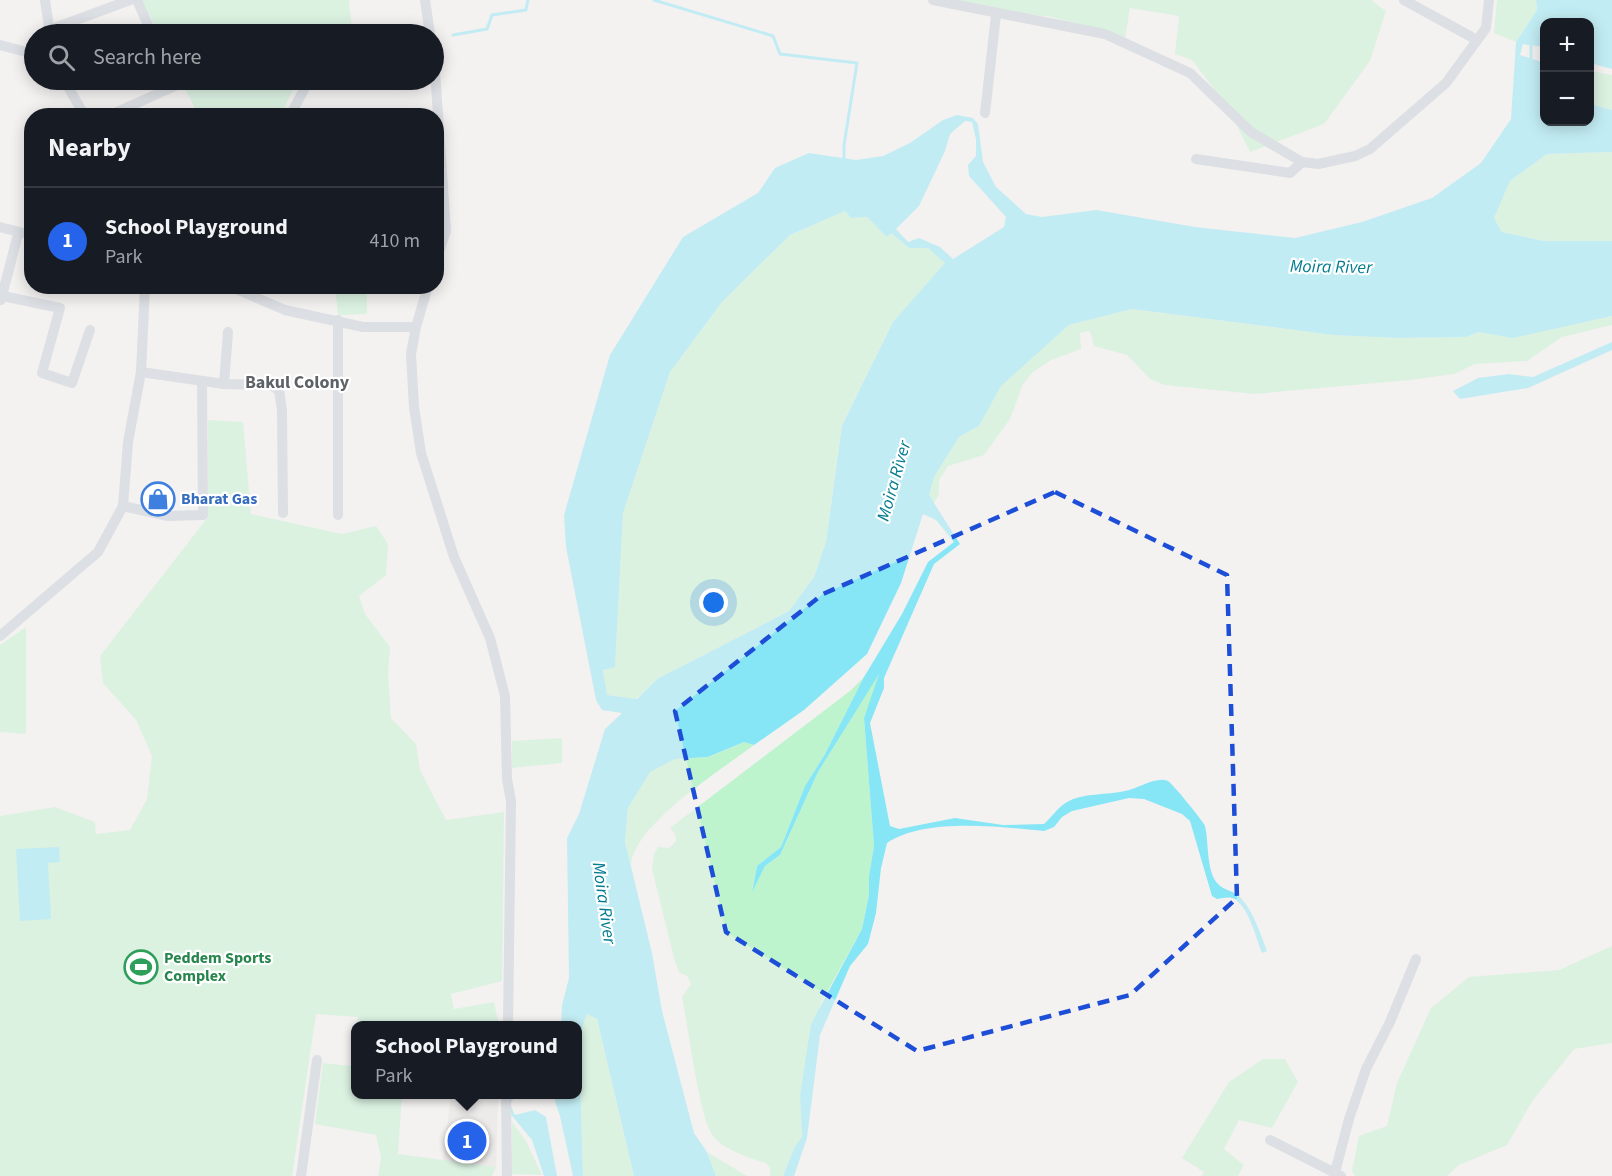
<!DOCTYPE html>
<html lang="en">
<head>
<meta charset="utf-8">
<style>
	:root { --surface:#171b24; --page:#20242c; --text:#f1f3f6; --muted:#9ea1a6; --line:#363941; --accent:#2563eb }
	body { margin:0; font-family:"Source Sans 3",sans-serif; background:var(--page); color:var(--text) }
	.controls { position:absolute; right:18px; top:18px; display:grid; overflow:hidden; border-radius:12px; box-shadow:0 3px 15px #0003 }
	.controls button { width:54px; height:54px; display:grid; place-items:center; padding:0; border:0; border-bottom:2px solid var(--line); background:var(--surface); color:var(--text); font:30px sans-serif }
	.you { position:absolute; left:714px; top:603px; width:21px; height:21px; margin:-15px; border:4px solid #fff; border-radius:50%; background:#1a73e8; box-shadow:0 0 0 9px #1a73e833 }
	.badge { display:grid; place-items:center; width:39px; height:39px; border-radius:50%; background:var(--accent); color:#fff; font-size:20px; font-weight:700 }
	.pin { position:absolute; translate:-50% -50%; border:3px solid #fff; box-shadow:0 2px 6px #0006 }
	.popup { position:absolute; left:351px; top:1021px; width:231px; height:78px; box-sizing:border-box; display:grid; place-content:center; border-radius:12px; background:var(--surface); filter:drop-shadow(0 2px 4px #0005); font-size:20px; white-space:nowrap; color:var(--muted) }
	.popup b { font-size:22px; color:var(--text) }
	.popup::after { content:''; position:absolute; left:50%; top:100%; margin-left:-12px; border:12px solid transparent; border-top-color:var(--surface) }
	.list { margin:0; padding:0; list-style:none }
	h2 { display:flex; justify-content:space-between; align-items:center; height:78px; margin:0; padding:0 24px; font-size:26px }
	h2 small { font-size:20px; font-weight:400; color:var(--muted) }
	.list li { display:grid; grid-template-columns:39px 1fr auto; gap:18px; align-items:center; box-sizing:border-box; height:108px; padding:0 24px; border-top:2px solid var(--line) }
	.list b { display:block; font-size:22px; white-space:nowrap }
	.list p { margin:0; font-size:20px; white-space:nowrap; color:var(--muted) }
	.list em { font-size:20px; font-style:normal; color:var(--muted) }
	.icon { flex:none; width:33px; height:33px; fill:none; stroke:currentColor; stroke-width:2; stroke-linecap:round; stroke-linejoin:round }
	.map { position:relative; flex:none; width:1612px; height:1176px; overflow:hidden }
	.search { position:absolute; background:var(--surface); box-shadow:0 3px 15px #0003; left:24px; top:24px; width:420px; height:66px; display:flex; align-items:center; gap:15px; box-sizing:border-box; padding:0 21px; border-radius:33px; color:var(--muted); font-size:22px }
	.panel { position:absolute; background:var(--surface); box-shadow:0 3px 15px #0003; left:24px; top:108px; width:420px; height:186px; border-radius:24px }
	.map>svg:first-child { display:block }
	.education { fill:#e5e2e3 }
	.green { fill:#bdf4ce }
	.water { fill:#86e6f5; fill-rule:evenodd }
	.lines { fill:none; stroke-linecap:round; stroke-linejoin:round }
	.stream { stroke:#86e6f5; stroke-width:3 }
	.minor { stroke:#becad2; stroke-width:10 }
	.marked { fill:none; stroke:#1d4ed8; stroke-width:4.5; stroke-dasharray:12 8; stroke-linejoin:round }
	.labels { text-anchor:middle; dominant-baseline:central; stroke-width:4.5; stroke-linejoin:round; paint-order:stroke }
	.shop-label { font-size:16px; font-weight:bold; fill:#366cbe; stroke:#fff; text-anchor:start }
	.leisure-label { font-size:16px; font-weight:bold; fill:#27864d; stroke:#fff; text-anchor:start }
	.water-label { font-size:18px; font-style:italic; fill:#047d90; stroke:#fff }
	.neighbourhood-label { font-size:18px; font-weight:bold; fill:#5d6267; stroke:#fff }
</style>
</head>
<body>
<div class="map">
<svg width="1612" height="1176" viewBox="0 0 1612 1176">
	<rect width="100%" height="100%" fill="#f4f1f1"/>
	<path class="education" d="M451 1095H498L496 1167 443 1161Z"/>
	<g class="green">
		<path d="M142 0H349L352 28 310 29V34H159Z"/>
		<path d="M954 0H1371L1386 11 1370 61 1324 124 1250 152 1227 106 1192 60 1175 54 1179 16 1130 8 1125 38 1052 17 989 9Z"/>
		<path d="M1497 0H1536L1537 10 1516 42 1494 33Z"/>
		<path d="M1590 71 1612 75V110L1590 104Z"/>
		<path d="M181 80H298L280 116 198 115Z"/>
		<path d="M1612 152V241H1544L1502 232 1494 218 1510 181 1547 154Z"/>
		<path d="M845 211 851 218 867 217 887 236 891 233 909 248H928L946 263 893 322 842 424 826 542 814 577 789 611 657 679 636 699 607 695 603 670 615 666 623 513 670 372 722 302 790 235Z"/>
		<path d="M335 287H367V314L338 315Z"/>
		<path d="M1132 309 1333 335 1398 338 1466 337 1479 332 1513 337 1612 316V325L1562 337 1527 361 1475 364 1454 374 1410 380 1254 394 1165 385 1150 379 1127 355 1094 346 1090 331 1080 333 1081 349 1051 360 1033 372 1023 384 1010 419 984 455 948 466 939 480V494L934 503 929 495 934 477 959 437 979 426 1001 386 1015 371 1069 325Z"/>
		<path d="M208 420 243 422 251 514 342 534 376 526 388 544 386 575 359 596 365 614 390 647 388 673 391 718 416 744 420 770 446 820 504 812 502 981 451 994 454 1009 494 1002 499 1025 356 1026V1094L402 1095 398 1154 496 1167 492 1176H378L381 1157 376 1135 315 1124 323 1063 351 1066 358 1017 316 1014 292 1176H0V816L55 807 95 822 96 834 130 830 147 799 152 756 136 720 103 683 100 656 208 517Z"/>
		<path d="M26 627V734L0 732V645Z"/>
		<path d="M878 674 877 687 864 718 874 846 869 876V895L862 929 821 1003 800 1096 802 1138 794 1148 783 1176H770V1168L766 1163C750 1158 725 1151 713 1136 699 1118 688 1025 682 997L691 984 687 976 679 972 675 962 652 869 654 854 658 847 669 848 676 841 675 834 670 828 850 691 864 677 825 754 805 786 781 847 757 866 752 890 765 866 780 855 818 772Z"/>
		<path d="M562 738V763L512 768V741Z"/>
		<path d="M744 742 754 745C721 770 633 825 631 866L625 843 628 808 649 772 675 759 709 757Z"/>
		<path d="M1612 946V1043L1574 1049 1533 1100 1507 1145 1459 1165 1447 1176H1355L1352 1171 1359 1136 1387 1126 1397 1083 1431 1008 1469 977 1559 970Z"/>
		<path d="M587 1014 597 1019 634 1176H583L579 1037Z"/>
		<path d="M1263 1059H1285L1298 1082 1272 1128 1239 1120 1224 1149 1244 1165 1238 1176H1202L1204 1172 1182 1158 1229 1082Z"/>
		<path d="M512 1122 526 1141 542 1175 512 1174Z"/>
		<path d="M462 1128 475 1129 472 1154 460 1153Z"/>
		<path d="M707 1152 747 1176H716Z"/>
	</g>
	<g class="water">
		<path d="M1536 0H1612V69L1590 63V22H1544V47L1523 44 1520 55 1539 61 1544 67V122H1590V104L1612 110V152L1547 154 1510 181 1494 218 1502 232 1544 241H1612V316L1513 338 1479 332 1466 337 1398 338 1333 335 1132 309 1069 325 1001 386 979 426 959 437 934 477 929 495 960 544 934 564 884 678V688L870 723 890 826 899 829 955 818 1003 825 1044 824C1051 818 1058 807 1067 802 1083 793 1107 795 1125 791 1138 789 1156 776 1168 781 1171 782 1204 822 1205 826 1209 842 1206 872 1218 884 1223 890 1235 891 1241 898 1254 913 1260 933 1267 951L1262 953C1256 938 1250 911 1236 900 1231 896 1224 898 1217 899L1212 896 1190 821 1182 814 1144 799 1129 798 1072 811 1062 817 1054 827 1044 831C1000 827 925 817 887 843L881 868 876 913 868 944 850 966 820 1035 807 1138 794 1176H783L794 1148 802 1137 800 1096 811 1024 862 929 869 895V876L874 846 864 718 879 674 818 772 780 855 765 866 752 892 757 866 781 847 805 786 825 754 864 677 902 614 928 562 954 542 936 520 923 514 901 583 867 654 804 710 754 745 744 742 708 757 675 759 650 772 628 808 625 842 652 953 662 1011 694 1133 707 1152 716 1176H634L597 1019 587 1014 579 1037 583 1176H573L560 1116 553 1095 578 1094V1026L561 1025 562 1005 569 978 567 838 579 814 605 729 622 713 602 710 596 700 566 547 564 515 610 355 683 237 758 193 775 168 809 153 856 160 883 156 910 143 943 120 957 115 973 118 978 124 983 162 996 187 1026 214 1042 217 1096 210 1195 227 1295 238 1362 222 1432 198 1481 163 1511 119 1516 42 1537 10ZM965 121 972 122 976 139V156L968 165 969 176 1006 217 1004 227 953 259 940 247 919 238 908 242 896 229 919 206 945 151 950 134ZM845 211 851 218 867 217 887 237 891 233 909 248H928L945 263 893 322 842 425 826 542 814 577 789 611 657 679 637 699 607 695 603 670 615 667 623 513 670 372 722 302 790 235Z"/>
		<path d="M1612 342V350L1528 388 1460 399 1453 391 1478 378 1509 374 1533 377Z"/>
		<path d="M59 847 60 862 48 863 51 919 20 921 16 849Z"/>
		<path d="M514 1095H523L514 1098 510 1104 515 1115 535 1110 546 1117 557 1176H544L532 1140 508 1111V1100Z"/>
	</g>
	<g class="lines">
		<g class="stream">
			<path d="M654 0 773 36 780 54 857 63 844 145V159"/>
			<path d="M453 35 487 29 492 15 526 10 528 0"/>
			<path d="M1531 61V43"/>
		</g>
		<g class="minor">
			<path d="M45 0 50 34"/>
			<path d="M137 0 152 34"/>
			<path d="M425 0 430 34"/>
			<path d="M933 0 1105 34 1190 73 1251 132 1302 162 1318 164 1355 156 1370 149 1446 83 1486 28 1489 0"/>
			<path d="M1404 0 1477 40"/>
			<path d="M49 30 130 0"/>
			<path d="M0 45 34 54"/>
			<path d="M434 56 446 231 436 260"/>
			<path d="M64 80 85 116"/>
			<path d="M985 113 996 15"/>
			<path d="M108 116 175 86 172 80"/>
			<path d="M290 116 309 80"/>
			<path d="M1196 159 1290 173 1302 162"/>
			<path d="M0 227 32 235"/>
			<path d="M229 286 285 310 363 327H416"/>
			<path d="M428 286 416 327 411 354 414 407 421 453 454 557 490 638 505 696 507 779 511 801 508 1026"/>
			<path d="M3 296 60 308 42 373 72 383 90 330"/>
			<path d="M1 300 18 234"/>
			<path d="M141 372 224 384 270 385 279 390 282 410 283 513"/>
			<path d="M224 384 228 332"/>
			<path d="M123 506 168 516 203 515 202 381"/>
			<path d="M338 515V320"/>
			<path d="M0 636 98 552 123 506 128 442 141 372 145 286"/>
			<path d="M506 1094 507 1176"/>
			<path d="M1270 1140 1341 1176"/>
			<path d="M301 1176 317 1060"/>
			<path d="M1334 1176 1349 1119 1366 1069 1390 1022 1416 959"/>
		</g>
	</g>
	<path d="M0 0H1612V1176H0ZM1055 492 1227 575 1237 898 1130 995 917 1051 726 932 675 711 823 594Z" fill="#f4f1f1" fill-opacity=".55" fill-rule="evenodd"/>
	<path class="marked" d="M1055 492 1227 575 1237 898 1130 995 917 1051 726 932 675 711 823 594Z"/>
	<defs>
		<symbol id="shop-ring" viewBox="-11 -11 22 22"><circle r="9.5" fill="#fff" stroke="#3f7fe0" stroke-width="1.5"/><path d="M-5-2.5h2.3a2.7 3.5 0 0 1 5.4 0H5L5.5 6h-11ZM-1.5-2.5h3a1.5 2.3 0 0 0-3 0Z" fill="#3f7fe0"/></symbol>
		<symbol id="stadium-ring" viewBox="-11 -11 22 22"><circle r="9.5" fill="#fff" stroke="#2e9e5b" stroke-width="1.5"/><path d="M0-5a6.5 5 0 1 0 0 10a6.5 5 0 1 0 0-10ZM-3.5-1.8h7v3.6h-7Z" fill="#2e9e5b"/></symbol>
	</defs>
	<g fill-rule="evenodd">
		<use href="#shop-ring" x="139" y="480" width="38" height="38"/>
		<use href="#stadium-ring" x="122" y="948" width="38" height="38"/>
	</g>
	<g class="labels">
		<g class="shop-label">
			<text x="181" y="499">Bharat Gas</text>
		</g>
		<g class="leisure-label">
			<text x="164" y="958">Peddem Sports<tspan x="164" dy="18">Complex</tspan></text>
		</g>
		<g class="water-label">
			<text transform="translate(1331 267) rotate(1)">Moira River</text>
			<text transform="translate(894 481) rotate(-74)">Moira River</text>
			<text transform="translate(604 903) rotate(82)">Moira River</text>
		</g>
		<g class="neighbourhood-label">
			<text x="297" y="382">Bakul Colony</text>
		</g>
	</g>
</svg>
<div class="controls">
<button>+</button>
<button>−</button>
</div>
<div class="you"></div>
<div class="pin badge" style="left:467px;top:1141px">1</div>
<div class="popup"><b>School Playground</b>Park</div>
<div class="search"><svg class="icon" aria-label="search" viewBox="0 0 24 24"><circle cx="10" cy="10" r="6"/><path d="M15 15l6 6"/></svg>Search here</div>
<section class="panel">
<h2>Nearby<small></small></h2>
<ul class="list">
<li><span class="badge">1</span><div><b>School Playground</b><p>Park</p></div><em>410 m</em></li>
</ul>
</section>
</div>
</body>
</html>
